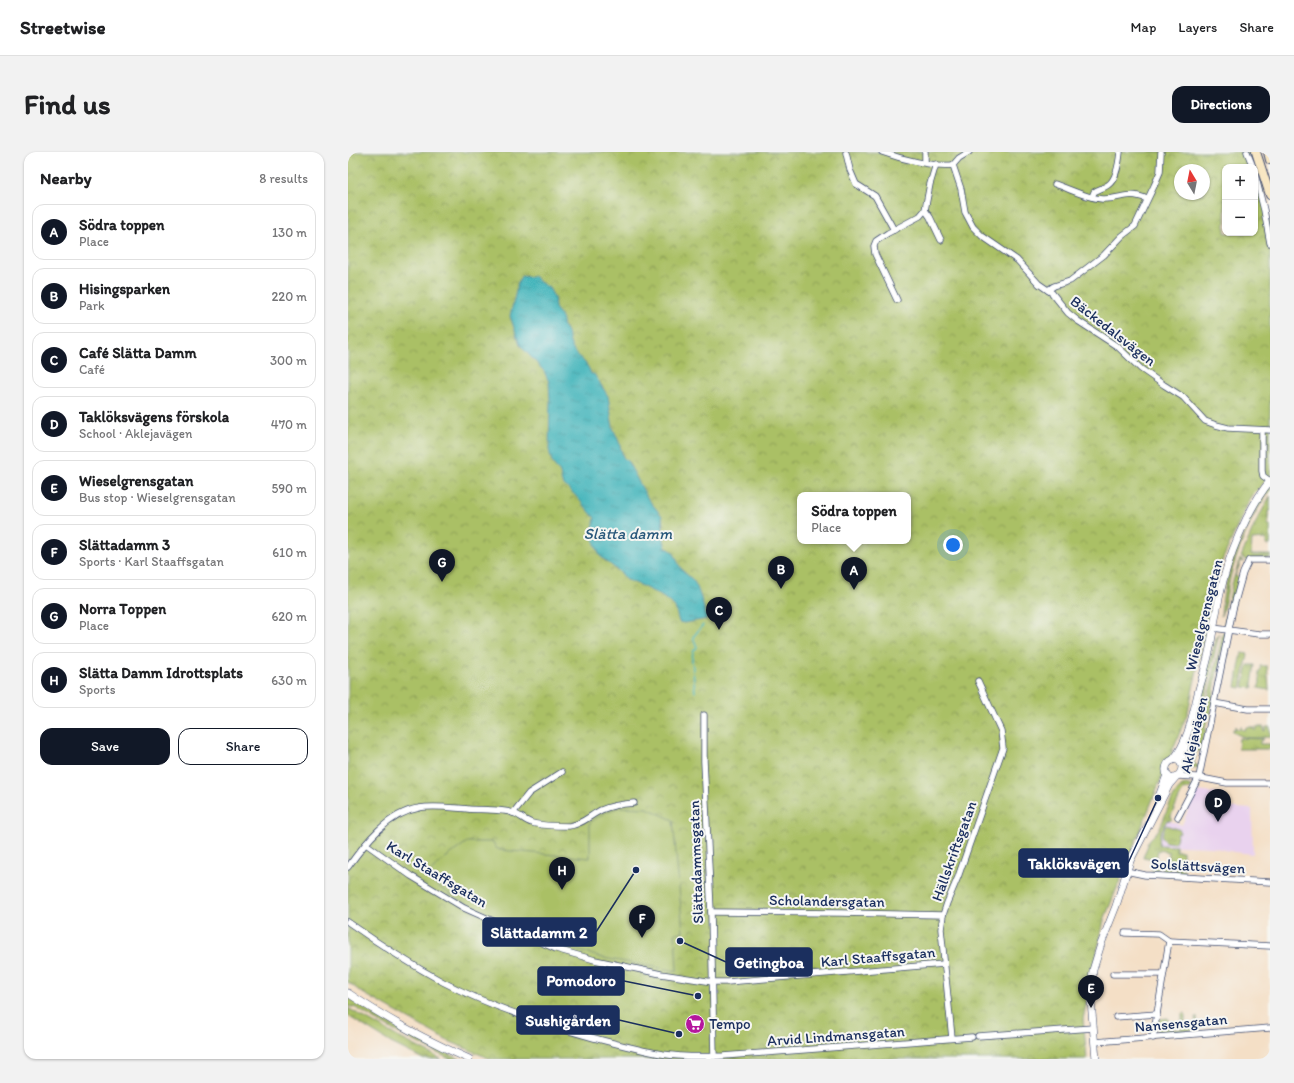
<!DOCTYPE html>
<html lang="en">
<head>
<meta charset="utf-8">
<style>
	:root { --surface:#fff; --page:#f2f2f2; --text:#202124; --muted:#757577; --line:#e0e0e0; --accent:#111827 }
	body { margin:0; font-family:Itim,sans-serif; background:var(--page); color:var(--text) }
	.controls { position:absolute; right:12px; top:12px; display:grid; overflow:hidden; border-radius:8px; box-shadow:0 1px 3px #0004 }
	.controls button { width:36px; height:36px; display:grid; place-items:center; padding:0; border:0; border-bottom:1px solid var(--line); background:var(--surface); color:var(--text); font:20px sans-serif }
	.compass { position:absolute; left:826px; top:12px; width:36px; height:36px; border-radius:50%; background:var(--surface); box-shadow:0 1px 3px #0004; rotate:350deg }
	.you { position:absolute; left:605px; top:393px; width:14px; height:14px; margin:-10px; border:3px solid #fff; border-radius:50%; background:#1a73e8; box-shadow:0 0 0 6px #1a73e833 }
	.badge { display:grid; place-items:center; width:26px; height:26px; border-radius:50%; background:var(--accent); color:#fff; font-size:13px; font-weight:700 }
	.pin { position:absolute; translate:-50% -33px; filter:drop-shadow(0 1px 2px #0008) }
	.pin::after { content:''; position:absolute; top:21px; width:14px; height:12px; background:inherit; clip-path:polygon(0 0,100% 0,50% 100%) }
	.popup { position:absolute; left:449px; top:340px; width:114px; height:52px; box-sizing:border-box; display:grid; place-content:center; border-radius:8px; background:var(--surface); filter:drop-shadow(0 1px 3px #0005); font-size:13px; white-space:nowrap; color:var(--muted) }
	.popup b { font-size:15px; color:var(--text) }
	.popup::after { content:''; position:absolute; left:50%; top:100%; margin-left:-8px; border:8px solid transparent; border-top-color:var(--surface) }
	.list { margin:0; padding:0; list-style:none }
	h2 { display:flex; justify-content:space-between; align-items:center; height:52px; margin:0; padding:0 16px; font-size:17px }
	h2 small { font-size:13px; font-weight:400; color:var(--muted) }
	.list li { display:grid; grid-template-columns:26px 1fr auto; gap:12px; align-items:center; box-sizing:border-box; height:56px; margin:0 8px 8px; padding:0 8px; border:1px solid var(--line); border-radius:12px }
	.list b { display:block; font-size:15px; white-space:nowrap }
	.list p { margin:0; font-size:13px; white-space:nowrap; color:var(--muted) }
	.list em { font-size:13px; font-style:normal; color:var(--muted) }
	.actions { display:flex; gap:8px; padding:12px 16px }
	.actions a { flex:1; padding:9px 0; border:1px solid var(--accent); border-radius:12px; text-align:center; font-size:14px; color:var(--accent) }
	.actions .main { background:var(--accent); color:#fff }
	.map { position:relative; flex:none; width:922px; height:907px; overflow:hidden; border-radius:12px }
	header { display:flex; align-items:center; gap:24px; box-sizing:border-box; height:56px; padding:0 20px; background:var(--surface); border-bottom:1px solid var(--line) }
	header strong { font-size:19px }
	nav { display:flex; gap:22px; margin-inline-start:auto; font-size:14px }
	.intro { display:flex; align-items:center; justify-content:space-between; box-sizing:border-box; height:96px; padding:0 24px }
	h1 { margin:0; font-size:28px }
	.button { padding:10px 18px; border-radius:12px; background:var(--accent); color:#fff; font-size:14px; font-weight:700 }
	main { display:flex; gap:24px; padding:0 24px }
	aside { flex:1; background:var(--surface); border-radius:12px; box-shadow:0 1px 3px #0004 }
	.map>svg:first-child { display:block }
	.built { fill:#e9d2ee }
	.grass { fill:url(#grass-tufts); stroke:#627862 }
	.park { fill:url(#park-crowns); stroke:#627862; fill-rule:evenodd }
	.pitch { fill:#aac065; stroke:#627862 }
	.water { fill:url(#water-ripples); stroke:#30728c }
	.lines { fill:none; stroke-linecap:round; stroke-linejoin:round }
	.stream { stroke:#45b5bb; stroke-width:1.5 }
	.minor-casing { stroke:#3c496e; stroke-width:7 }
	.tertiary-casing { stroke:#3c496e; stroke-width:8 }
	.secondary-casing { stroke:#3c496e; stroke-width:10 }
	.minor { stroke:#fff; stroke-width:5.5 }
	.tertiary { stroke:#fff; stroke-width:7 }
	.secondary { stroke:#f8e7c3; stroke-width:8 }
	.labels { text-anchor:middle; dominant-baseline:central; stroke-width:4; stroke-linejoin:round; paint-order:stroke }
	.street-label { font-size:15px; fill:#1b2f5e; stroke:#f6f6f2 }
	.poi-label { font-size:15px; fill:#1b2f5e; stroke:#f6f6f2; text-anchor:start }
	.water-label { font-size:16px; font-style:italic; fill:#28577a; stroke:#f6f6f2 }
	.leader { fill:none; stroke:#1b2f5e; stroke-width:1.5 }
	.callout-dot { fill:#1b2f5e; stroke:#f6f6f2; stroke-width:1.5 }
	.callout { fill:#1b2f5e; stroke:#1b2f5e; stroke-width:1.5 }
	.callout-label { font-size:16px; text-anchor:middle; font-weight:bold; fill:#fff }
</style>
</head>
<body>
<header>
<strong>Streetwise</strong>
<nav><a>Map</a><a>Layers</a><a>Share</a></nav>
</header>
<div class="intro"><h1>Find us</h1><a class="button">Directions</a></div>
<main>
<aside>
<h2>Nearby<small>8 results</small></h2>
<ul class="list">
<li><span class="badge">A</span><div><b>Södra toppen</b><p>Place</p></div><em>130 m</em></li>
<li><span class="badge">B</span><div><b>Hisingsparken</b><p>Park</p></div><em>220 m</em></li>
<li><span class="badge">C</span><div><b>Café Slätta Damm</b><p>Café</p></div><em>300 m</em></li>
<li><span class="badge">D</span><div><b>Taklöksvägens förskola</b><p>School · Aklejavägen</p></div><em>470 m</em></li>
<li><span class="badge">E</span><div><b>Wieselgrensgatan</b><p>Bus stop · Wieselgrensgatan</p></div><em>590 m</em></li>
<li><span class="badge">F</span><div><b>Slättadamm 3</b><p>Sports · Karl Staaffsgatan</p></div><em>610 m</em></li>
<li><span class="badge">G</span><div><b>Norra Toppen</b><p>Place</p></div><em>620 m</em></li>
<li><span class="badge">H</span><div><b>Slätta Damm Idrottsplats</b><p>Sports</p></div><em>630 m</em></li>
</ul>
<div class="actions"><a class="main">Save</a><a>Share</a></div>
</aside>
<div class="map">
<svg width="922" height="907" viewBox="0 0 922 907">
	<defs>
		<pattern id="grass-tufts" width="24" height="20" patternUnits="userSpaceOnUse"><rect width="24" height="20" fill="#aac065"/><path d="M3 7l-1-3M5 7V3M7 7l1-3M15 17l-1-3M17 17v-4M19 17l1-3" fill="none" stroke="#8a9c56"/></pattern>
		<pattern id="park-crowns" width="20" height="18" patternUnits="userSpaceOnUse"><rect width="20" height="18" fill="#aac065"/><path d="M2 6a3 3 0 1 1 6 0M12 15a3 3 0 1 1 6 0" fill="none" stroke="#8a9c56"/></pattern>
		<pattern id="water-ripples" width="26" height="14" patternUnits="userSpaceOnUse"><rect width="26" height="14" fill="#45b5bb"/><path d="M2 4q2-2 4 0t4 0M15 11q2-2 4 0t4 0" fill="none" stroke="#39949b"/></pattern>
	</defs>
	<rect width="100%" height="100%" fill="#f6f6f2"/>
	<filter id="ink" filterUnits="userSpaceOnUse"><feTurbulence type="fractalNoise" baseFrequency=".025" numOctaves="2"/><feDisplacementMap in="SourceGraphic" scale="8" xChannelSelector="R" yChannelSelector="G"/><feConvolveMatrix kernelMatrix="1 2 1 2 8 2 1 2 1" color-interpolation-filters="sRGB"/></filter>
	<filter id="wash" filterUnits="userSpaceOnUse"><feTurbulence type="fractalNoise" baseFrequency=".012" numOctaves="4" result="noise"/><feDisplacementMap in="SourceGraphic" scale="16" xChannelSelector="R" yChannelSelector="G"/><feGaussianBlur stdDeviation="0.9" result="paint"/><feColorMatrix in="noise" values="0 0 0 0 0 0 0 0 0 0 0 0 0 0 0 0 0 1.4 0 .05"/><feComposite in="paint" operator="in"/></filter>
	<g filter="url(#wash)">
		<rect width="100%" height="100%" fill="#f4dfc6"/>
		<path class="built" d="M848 639 875 642 874 655 904 657 905 702 886 700 863 695 811 693 812 682 819 668 834 673Z"/>
		<g class="grass">
			<path d="M922 334V339C904 361 891 395 883 422 879 436 878 451 873 464 874 425 899 366 922 334Z"/>
			<path d="M922 344V358L920 359V373H922V393H918V387L904 388 903 403H922V406L898 408 893 405 906 374Z"/>
			<path d="M892 407 897 410 893 409 887 424 892 426C888 429 888 431 889 436 889 439 887 442 886 445L884 446 883 451 884 454 879 473 876 474 884 432Z"/>
			<path d="M875 480 878 482 875 498 873 500 871 510 873 512 871 518 869 520 862 566 859 567 857 577 858 579 856 583 853 592 855 595 854 599H848L846 612 851 614 850 616 844 615 843 605 857 560Z"/>
			<path d="M871 481 856 553 841 602 838 604 853 547 860 515 869 483Z"/>
			<path d="M894 501 900 502 893 536 888 535 892 510 891 509Z"/>
			<path d="M900 513H907L904 532 905 536 895 535Z"/>
			<path d="M912 514H919L921 538 910 536C914 528 910 526 911 520 913 514 913 520 912 514Z"/>
			<path d="M888 574 891 578 893 574V577L897 578 898 575H905L906 578H908V575H916V579L918 578V575H922V583L921 585C908 586 894 588 885 579V577H888Z"/>
			<path d="M891 586 916 587 912 589V592H922V597H890Z"/>
			<path d="M838 632 843 634 842 637 835 638 823 664 824 667 822 669 819 668 812 682 811 693 828 694V699H835V711H832V717H836V721L827 720 828 710 823 709 822 720H815L814 718V710H820L821 700 810 698 808 709 811 710 809 719H804L805 707 795 705 800 693 799 691C802 686 808 682 811 677 818 665 824 637 838 632Z"/>
			<path d="M818 673 832 678V681H830L827 691 818 690 814 686V682Z"/>
			<path d="M0 845C35 870 73 890 112 907H102L89 901 43 877 8 856 0 854Z"/>
			<path d="M0 856 50 885 93 907H75L43 891 0 864Z"/>
			<path d="M837 861V874L839 875 848 874 847 865H849L850 876 848 878 812 881 809 878 811 867 820 866 821 877H834V862Z"/>
		</g>
		<path class="park" d="M0 0H902L914 33 922 75V325L903 344 874 409 860 466 840 560 756 768 735 867 739 907H143L98 888 13 840 0 830ZM877 15H907V81H877ZM832 18H856V42H832ZM452 343H560V389H452Z"/>
		<path class="pitch" d="M272 655 299 656 325 668 335 780 327 781 329 819 255 806 216 794 167 776 110 747 83 730 86 725 81 721 96 707 119 690H145L148 696 152 698 242 706V670L260 659Z"/>
		<path class="water" d="M173 124 182 125 186 124 192 130 201 136 206 145 207 156 211 161 215 168 214 173C221 179 220 188 224 196 230 206 239 209 243 222H246L260 244 265 276 271 290 275 305 280 310 300 347 314 364 316 389 318 396C327 398 328 407 332 415 335 420 341 424 345 428 351 436 356 457 359 467L336 471 331 470 327 455 322 450 310 442 292 433 279 428 273 421 252 404 244 384 247 366 227 343 214 331 212 321 204 310 201 298 202 249 201 230 196 219 172 193 162 164 170 131Z"/>
		<g class="lines">
			<path class="stream" d="M347 540 344 507 345 500 349 495 345 485 355 473"/>
		</g>
	</g>
	<g filter="url(#ink)">
		<g class="lines">
			<defs>
				<g id="minor">
					<path d="M534 0C553 7 585 15 605 13L613 37 617 60 625 75 634 84 669 108 691 132 704 141 720 161 730 169 770 195 793 217 816 233 835 245 857 269 868 273 880 276 922 278"/>
					<path d="M577 0V10"/>
					<path d="M899 0 905 15"/>
					<path d="M498 1 502 18 508 32 527 44 546 78"/>
					<path d="M605 13 611 6 621 0"/>
					<path d="M907 22 916 58 922 91"/>
					<path d="M707 32C722 37 738 46 754 47 774 48 778 38 799 47"/>
					<path d="M744 45 746 40C751 37 756 36 760 33 769 27 771 10 772 0"/>
					<path d="M577 58 582 65 593 88"/>
					<path d="M700 138 706 134 722 129 756 103 774 84 787 74 806 34 812 20 813 0"/>
					<path d="M549 148 527 102 526 94 528 89 540 81 572 64 577 58 582 32 588 12"/>
					<path d="M914 278V319L915 324 922 329"/>
					<path d="M865 476 911 482H922"/>
					<path d="M866 551 900 557H922"/>
					<path d="M356 563V609L363 760 366 905"/>
					<path d="M831 624 848 625 879 631H922"/>
					<path d="M165 661 181 641 214 620"/>
					<path d="M830 665 851 625 885 457 895 421 901 408H922"/>
					<path d="M18 692 63 724 116 756 208 797 247 808 313 822 365 830H379L596 812"/>
					<path d="M0 715C17 691 40 661 71 656 86 653 104 656 120 657 131 658 155 657 165 661 172 663 177 669 184 671 195 674 209 674 221 674 233 673 243 663 253 658 264 653 274 652 286 651"/>
					<path d="M778 719 797 723 922 730"/>
					<path d="M363 760 493 761 595 763"/>
					<path d="M0 770C31 792 62 812 95 830 143 855 195 872 246 886 269 892 291 898 314 902 334 905 355 905 375 904L624 885"/>
					<path d="M777 781 811 782 821 789"/>
					<path d="M765 822H815"/>
					<path d="M768 865 809 862"/>
					<path d="M630 884 745 876"/>
					<path d="M604 886 593 777 595 763 599 751 610 725 655 596 653 579 630 529"/>
					<path d="M805 886 821 789 922 794"/>
					<path d="M747 890 922 876"/>
				</g>
				<g id="tertiary">
					<path d="M827 607C839 610 834 625 823 627L819 623C816 616 819 609 827 607Z"/>
					<path d="M825 608C841 589 845 561 851 537 855 524 859 510 862 496 865 478 868 460 872 442 879 407 899 357 922 329"/>
					<path d="M833 611 838 590"/>
					<path d="M810 647 819 623"/>
					<path d="M0 841C38 867 78 888 121 907"/>
					<path d="M748 907 743 849V836L745 818 753 792 768 754 782 709 821 633 827 626"/>
				</g>
				<g id="secondary">
					<path d="M908 0 922 43"/>
					<path d="M920 0 922 8"/>
				</g>
			</defs>
			<use href="#minor" class="minor-casing"/>
			<use href="#tertiary" class="tertiary-casing"/>
			<use href="#secondary" class="secondary-casing"/>
			<use href="#minor" class="minor"/>
			<use href="#tertiary" class="tertiary"/>
			<use href="#secondary" class="secondary"/>
		</g>
	</g>
	<defs>
		<symbol id="supermarket-disc" viewBox="-11 -11 22 22"><circle r="9.5" fill="#b5179e" stroke="#f6f6f2"/><path d="M-6-5.5h2.5l.6 2H6L4.5 2H-2.5L-4.4-4H-6ZM-1.5 3.2a1.3 1.3 0 1 0 .1 0ZM3 3.2a1.3 1.3 0 1 0 .1 0Z" fill="#fff"/></symbol>
	</defs>
	<g fill-rule="evenodd">
		<use href="#supermarket-disc" x="336" y="861" width="22" height="22"/>
	</g>
	<g class="labels">
		<g class="street-label">
			<text transform="translate(765 179) rotate(38)">Bäckedalsvägen</text>
			<text transform="translate(856 463) rotate(-76)">Wieselgrensgatan</text>
			<text transform="translate(846 583) rotate(-77)">Aklejavägen</text>
			<text transform="translate(606 699) rotate(-70)">Hällskriftsgatan</text>
			<text transform="translate(348 710) rotate(-92)">Slättadammsgatan</text>
			<text transform="translate(850 714) rotate(3)">Solslättsvägen</text>
			<text transform="translate(89 722) rotate(31)">Karl Staaffsgatan</text>
			<text transform="translate(479 749) rotate(1)">Scholandersgatan</text>
			<text transform="translate(530 805) rotate(-5)">Karl Staaffsgatan</text>
			<text transform="translate(833 871) rotate(-5)">Nansensgatan</text>
			<text transform="translate(488 884) rotate(-4)">Arvid Lindmansgatan</text>
		</g>
		<g class="poi-label">
			<text x="361" y="872">Tempo</text>
		</g>
		<g class="water-label">
			<text x="280" y="381">Slätta damm</text>
		</g>
	</g>
	<path class="leader" d="M810 646L780 711M288 718L248 780M332 789L378 810M350 844L276 829M331 882L271 868"/>
	<g class="callout-dot">
		<circle cx="810" cy="646" r="4"/>
		<circle cx="288" cy="718" r="4"/>
		<circle cx="332" cy="789" r="4"/>
		<circle cx="350" cy="844" r="4"/>
		<circle cx="331" cy="882" r="4"/>
	</g>
	<g class="callout">
		<rect x="671" y="697" width="109" height="28" rx="4"/>
		<rect x="135" y="766" width="113" height="28" rx="4"/>
		<rect x="378" y="796" width="86" height="28" rx="4"/>
		<rect x="190" y="815" width="86" height="28" rx="4"/>
		<rect x="169" y="854" width="102" height="28" rx="4"/>
	</g>
	<g class="callout-label">
		<text x="726" y="717">Taklöksvägen</text>
		<text x="191" y="786">Slättadamm 2</text>
		<text x="421" y="816">Getingboa</text>
		<text x="233" y="834">Pomodoro</text>
		<text x="220" y="874">Sushigården</text>
	</g>
</svg>
<div class="controls">
<button>+</button>
<button>−</button>
</div>
<svg class="compass" viewBox="-18 -18 36 36"><path d="M0-13l5 13h-10z" fill="#e53935"/><path d="M0 13l5-13h-10z" fill="#757577"/></svg>
<div class="you"></div>
<div class="pin badge" style="left:506px;top:438px">A</div>
<div class="popup"><b>Södra toppen</b>Place</div>
<div class="pin badge" style="left:433px;top:437px">B</div>
<div class="pin badge" style="left:371px;top:478px">C</div>
<div class="pin badge" style="left:870px;top:670px">D</div>
<div class="pin badge" style="left:743px;top:856px">E</div>
<div class="pin badge" style="left:294px;top:786px">F</div>
<div class="pin badge" style="left:94px;top:430px">G</div>
<div class="pin badge" style="left:214px;top:738px">H</div>
</div>
</main>
</body>
</html>
